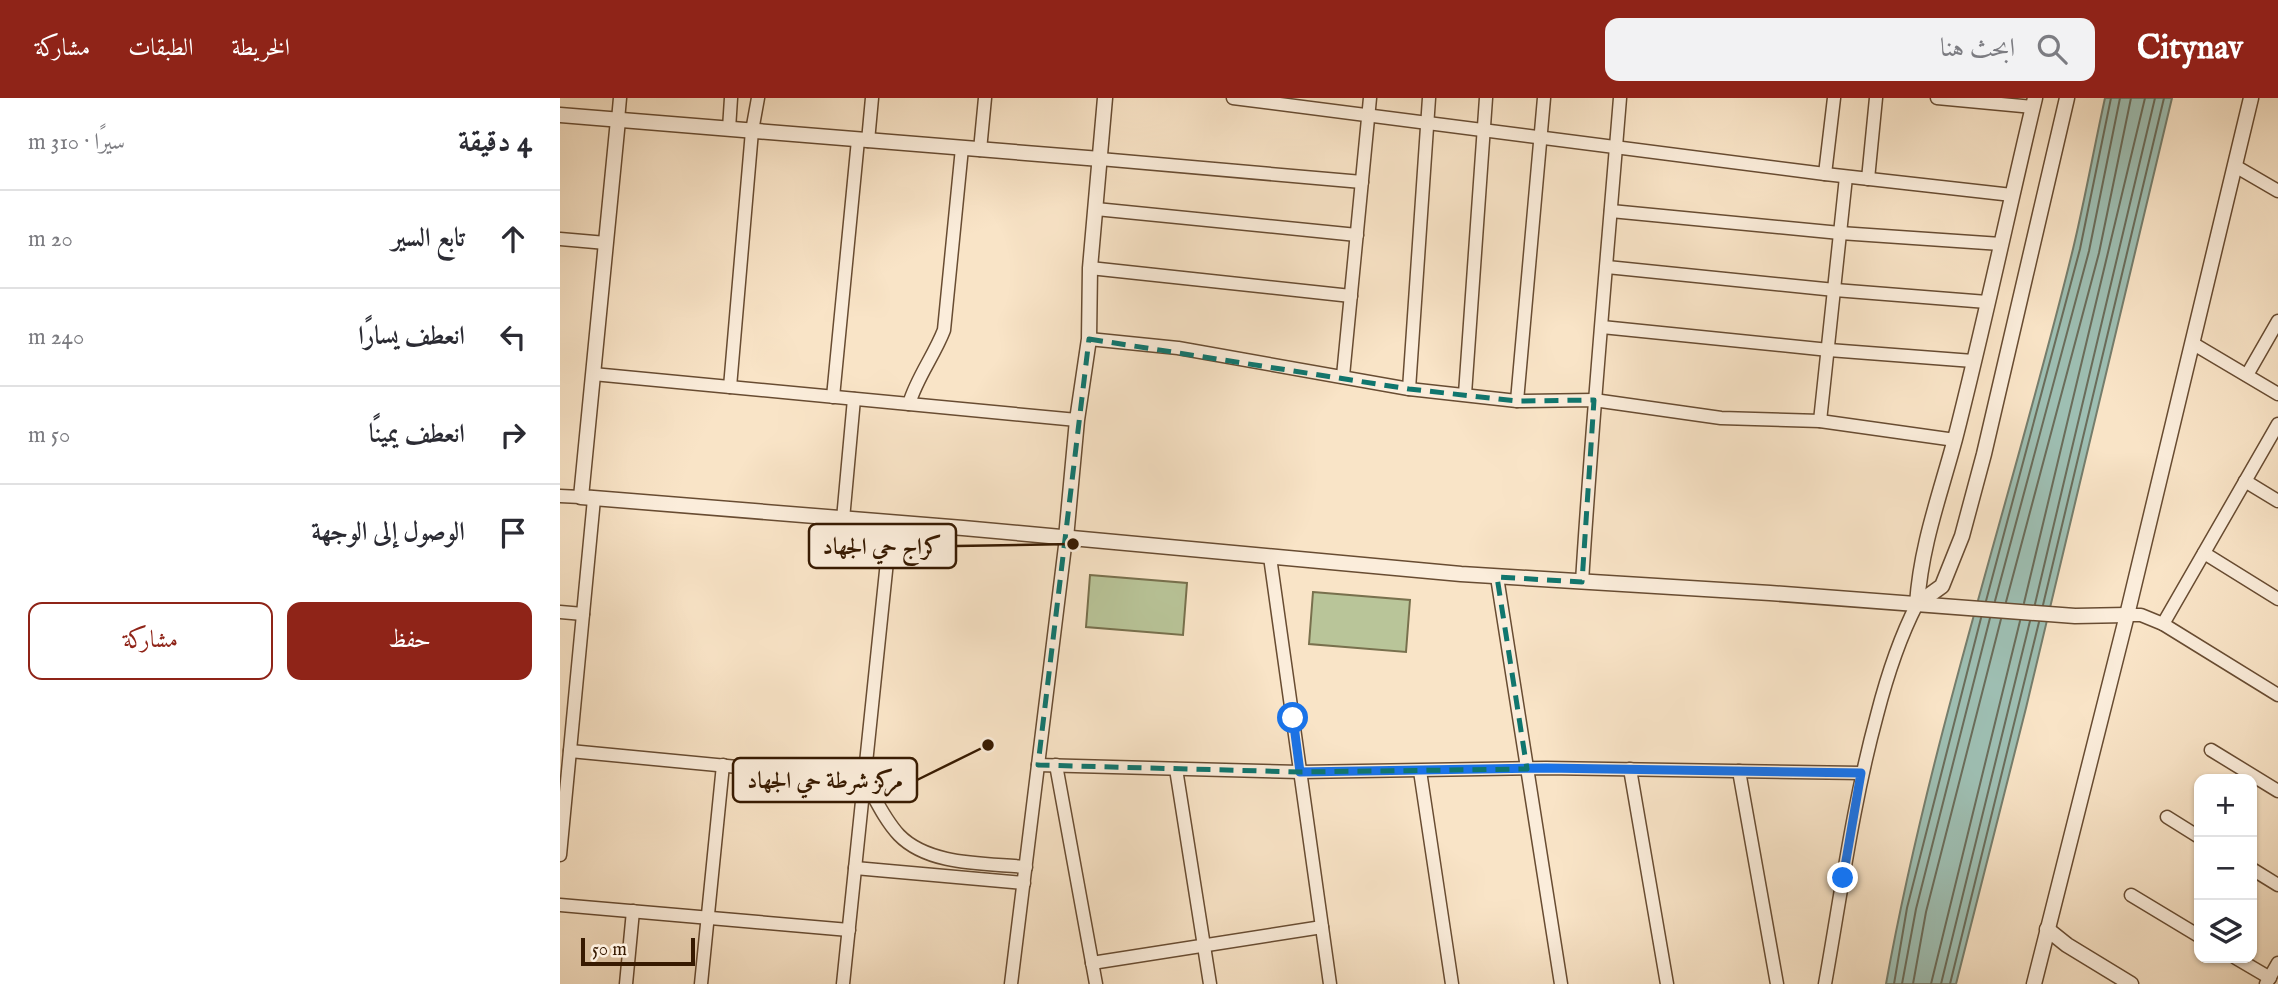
<!DOCTYPE html>
<html lang="ar">
<head>
<meta charset="utf-8">
<style>
	:root { --surface:#fff; --page:#f2f2f3; --text:#2b2b33; --muted:#7c7c81; --line:#e1e1e2; --accent:#8f2418 }
	body { margin:0; font-family:"IM FELL English",Amiri,serif; background:var(--page); color:var(--text); direction:rtl }
	.controls { position:absolute; right:21px; bottom:21px; display:grid; overflow:hidden; border-radius:14px; box-shadow:0 2px 5px #0004 }
	.controls button { width:63px; height:63px; display:grid; place-items:center; padding:0; border:0; border-bottom:2px solid var(--line); background:var(--surface); color:var(--text); font:35px sans-serif }
	.scale { position:absolute; left:21px; bottom:18px; width:114px; box-sizing:border-box; padding-left:7px; border:4px solid #371a01; border-top:0; font-size:19px; line-height:24px; white-space:nowrap; color:#371a01; -webkit-text-stroke:5px #fbeddb; paint-order:stroke }
	.stop { position:absolute; width:21px; height:21px; margin:-16px; border:5px solid #1a73e8; border-radius:50%; background:#fff }
	.stop.end { background:#1a73e8; border-color:#fff; box-shadow:0 2px 7px #0008 }
	.list { margin:0; padding:0; list-style:none }
	h2 { display:flex; justify-content:space-between; align-items:center; height:91px; margin:0; padding:0 28px; font-size:30px }
	h2 small { font-size:23px; font-weight:400; color:var(--muted) }
	.list li { display:grid; grid-template-columns:46px 1fr auto; gap:21px; align-items:center; box-sizing:border-box; height:98px; padding:0 28px; border-top:2px solid var(--line) }
	.list b { display:block; font-size:26px; white-space:nowrap }
	.list em { font-size:23px; font-style:normal; color:var(--muted) }
	.actions { display:flex; gap:14px; padding:21px 28px }
	.actions a { flex:1; padding:16px 0; border:2px solid var(--accent); border-radius:14px; text-align:center; font-size:24px; color:var(--accent) }
	.actions .main { background:var(--accent); color:#fff }
	.icon { flex:none; width:38px; height:38px; fill:none; stroke:currentColor; stroke-width:2; stroke-linecap:round; stroke-linejoin:round }
	.map { position:relative; flex:none; width:1718px; height:886px; overflow:hidden; direction:ltr }
	header { display:flex; align-items:center; gap:42px; box-sizing:border-box; height:98px; padding:0 35px; background:var(--accent); color:#fff }
	header strong { font-size:33px }
	nav { display:flex; gap:38px; margin-inline-start:auto; font-size:24px }
	.search { width:490px; height:63px; background:var(--page); display:flex; align-items:center; gap:18px; box-sizing:border-box; padding:0 24px; border-radius:14px; color:var(--muted); font-size:26px }
	main { display:flex }
	aside { flex:1; background:var(--surface) }
	.map>svg:first-child { display:block }
	.green { fill:#b9c599; stroke:#78704d; stroke-width:2 }
	.water { fill:#9ebfb3; stroke:#757d6c; stroke-width:2 }
	.lines { fill:none; stroke-linecap:round; stroke-linejoin:round }
	.shore { stroke:#6a6c5a; stroke-width:2 }
	.minor-casing { stroke:#684c32; stroke-width:15 }
	.tertiary-casing { stroke:#684c32; stroke-width:17 }
	.minor { stroke:#fbeddb; stroke-width:12 }
	.tertiary { stroke:#fbeddb; stroke-width:14 }
	.route { stroke:#1a73e8; stroke-width:9 }
	.marked { fill:none; stroke:#0f766e; stroke-width:5; stroke-dasharray:14 9; stroke-linejoin:round }
	.leader { fill:none; stroke:#371a01; stroke-width:2.5 }
	.callout-dot { fill:#371a01; stroke:#fbeddb; stroke-width:2.5 }
	.callout { fill:#fbeddb; stroke:#371a01; stroke-width:2.5 }
	.callout-label { font-size:23px; text-anchor:middle; font-weight:bold; fill:#371a01 }
</style>
</head>
<body>
<header>
<strong>Citynav</strong>
<div class="search"><svg class="icon" aria-label="search" viewBox="0 0 24 24"><circle cx="10" cy="10" r="6"/><path d="M15 15l6 6"/></svg>ابحث هنا</div>
<nav><a>الخريطة</a><a>الطبقات</a><a>مشاركة</a></nav>
</header>
<main>
<div class="map">
<svg width="1718" height="886" viewBox="0 0 1718 886">
	<rect width="100%" height="100%" fill="#f9e4c7"/>
	<filter id="stains"><feTurbulence type="fractalNoise" baseFrequency=".00286" numOctaves="4"/><feColorMatrix values="0 0 0 0 .2 0 0 0 0 .09 0 0 0 0 .02 0 0 0 .5 -.17"/></filter>
	<radialGradient id="worn" r=".72"><stop offset=".6" stop-color="#630" stop-opacity="0"/><stop offset="1" stop-color="#630" stop-opacity=".3"/></radialGradient>
	<g class="green">
		<path d="M530 477 627 485 623 537 526 529Z"/>
		<path d="M753 494 850 502 846 554 749 546Z"/>
	</g>
	<path class="water" d="M1545 0H1612L1466 610 1396 886H1326C1371 637 1453 396 1513 151 1525 101 1534 50 1545 0Z"/>
	<g class="lines">
		<g class="shore">
			<path d="M1426 503 1520 151 1551 0"/>
			<path d="M1435 503 1529 153 1560 0"/>
			<path d="M1446 504 1539 155 1571 0"/>
			<path d="M1464 505 1585 0"/>
			<path d="M1475 506 1595 0"/>
			<path d="M1483 507 1604 0"/>
			<path d="M1334 886 1347 810 1421 520"/>
			<path d="M1342 886 1356 811 1430 520"/>
			<path d="M1353 886 1366 814 1441 521"/>
			<path d="M1371 886 1460 523"/>
			<path d="M1381 886 1470 523"/>
			<path d="M1390 886 1479 524"/>
		</g>
		<defs>
			<g id="minor">
				<path d="M673 0 1265 76 1452 97"/>
				<path d="M1377 0 1473 9"/>
				<path d="M58 22 60 0"/>
				<path d="M169 31 171 0"/>
				<path d="M308 43 312 0"/>
				<path d="M420 52 425 0"/>
				<path d="M540 61 802 84"/>
				<path d="M1675 68 1718 93"/>
				<path d="M1265 76 1274 0"/>
				<path d="M1308 81 1316 0"/>
				<path d="M536 111 797 137"/>
				<path d="M1051 113 1280 135 1441 146"/>
				<path d="M0 141 46 145"/>
				<path d="M1047 169 1275 192 1427 204"/>
				<path d="M530 170 791 198"/>
				<path d="M1042 229 1269 252 1413 263"/>
				<path d="M529 241 618 250 849 291 957 303 1034 302 1161 320 1260 323 1395 342"/>
				<path d="M1632 245 1718 296"/>
				<path d="M33 276 517 322"/>
				<path d="M1687 277 1718 223"/>
				<path d="M783 278 810 0"/>
				<path d="M170 289 192 33 198 0"/>
				<path d="M849 291 869 0"/>
				<path d="M905 296 926 0"/>
				<path d="M273 299 298 42"/>
				<path d="M957 303 984 0"/>
				<path d="M349 306C357 279 374 258 384 232L402 50"/>
				<path d="M1260 323 1286 79"/>
				<path d="M1685 383 1718 403"/>
				<path d="M0 398 21 399"/>
				<path d="M283 421 294 301"/>
				<path d="M1644 455 1718 501"/>
				<path d="M710 459 770 886"/>
				<path d="M937 479 1001 886"/>
				<path d="M1022 484C1032 322 1047 161 1060 0"/>
				<path d="M0 514 23 516"/>
				<path d="M1567 517H1581L1603 526 1718 597"/>
				<path d="M1603 526 1718 326"/>
				<path d="M1651 652 1718 693"/>
				<path d="M10 653 304 681C315 700 324 721 339 737 369 768 426 765 466 769"/>
				<path d="M478 667 740 674 986 670 1301 675"/>
				<path d="M496 667 536 886"/>
				<path d="M616 671 650 886"/>
				<path d="M1070 671 1107 886"/>
				<path d="M860 673 892 886"/>
				<path d="M1179 673 1217 886"/>
				<path d="M1607 719 1639 739"/>
				<path d="M0 757 34 401"/>
				<path d="M295 770 464 785"/>
				<path d="M1692 771 1718 787"/>
				<path d="M1571 797 1639 838"/>
				<path d="M0 807 289 832"/>
				<path d="M1676 860 1710 880"/>
				<path d="M532 865 762 829"/>
				<path d="M66 886 73 813"/>
				<path d="M141 886 163 667"/>
				<path d="M283 886 331 425"/>
				<path d="M451 886 506 440"/>
				<path d="M1265 886C1281 796 1293 705 1317 617 1327 578 1339 541 1357 506"/>
				<path d="M1706 886 1718 865"/>
			</g>
			<g id="tertiary">
				<path d="M0 17 540 61"/>
				<path d="M58 22 21 399 403 430 901 476 1210 495 1515 518 1567 517"/>
				<path d="M506 440 517 322 529 241 530 170 545 0"/>
				<path d="M1357 506 1382 488 1402 438 1424 356 1507 0"/>
				<path d="M1357 506C1361 447 1380 397 1395 341 1424 228 1448 113 1475 0"/>
				<path d="M1487 831 1507 847 1571 886"/>
				<path d="M1474 886 1567 517 1691 0"/>
			</g>
		</defs>
		<use href="#minor" class="minor-casing"/>
		<use href="#tertiary" class="tertiary-casing"/>
		<use href="#minor" class="minor"/>
		<use href="#tertiary" class="tertiary"/>
	</g>
	<g class="lines">
		<path class="route" d="M733 620 740 674 986 670 1301 675 1283 780"/>
	</g>
	<path class="marked" d="M529 241 849 291 957 303 1034 302 1022 484 937 479 967 671 740 674 478 667Z"/>
	<path class="leader" d="M513 446L396 448M428 647L357 682"/>
	<g class="callout-dot">
		<circle cx="513" cy="446" r="7"/>
		<circle cx="428" cy="647" r="7"/>
	</g>
	<g class="callout">
		<rect x="249" y="426" width="147" height="44" rx="7"/>
		<rect x="173" y="660" width="184" height="44" rx="7"/>
	</g>
	<g class="callout-label">
		<text x="322" y="456">كراج حي الجهاد</text>
		<text x="265" y="690">مركز شرطة حي الجهاد</text>
	</g>
	<rect width="100%" height="100%" filter="url(#stains)"/>
	<rect width="100%" height="100%" fill="url(#worn)"/>
</svg>
<div class="controls">
<button>+</button>
<button>−</button>
<button><svg class="icon" aria-label="layers" viewBox="0 0 24 24"><path d="M12 4l9 5-9 5-9-5zM3 14l9 5 9-5"/></svg></button>
</div>
<div class="scale">50 m</div>
<div class="stop" style="left:733px;top:620px"></div>
<div class="stop end" style="left:1283px;top:780px"></div>
</div>
<aside>
<h2>4 دقيقة<small>سيرًا · 310 m</small></h2>
<ul class="list">
<li><svg class="icon" aria-label="ahead" viewBox="0 0 24 24"><path d="M12 20V5M6 11l6-6 6 6"/></svg><div><b>تابع السير</b></div><em>20 m</em></li>
<li><svg class="icon" aria-label="left" viewBox="0 0 24 24"><path d="M17 20v-9H6M10 6l-5 5 5 5"/></svg><div><b>انعطف يسارًا</b></div><em>240 m</em></li>
<li><svg class="icon" aria-label="right" viewBox="0 0 24 24"><path d="M7 20v-9h11M14 6l5 5-5 5"/></svg><div><b>انعطف يمينًا</b></div><em>50 m</em></li>
<li><svg class="icon" aria-label="arrive" viewBox="0 0 24 24"><path d="M6 21V4h12l-3 4 3 4H6"/></svg><div><b>الوصول إلى الوجهة</b></div></li>
</ul>
<div class="actions"><a class="main">حفظ</a><a>مشاركة</a></div>
</aside>
</main>
</body>
</html>
